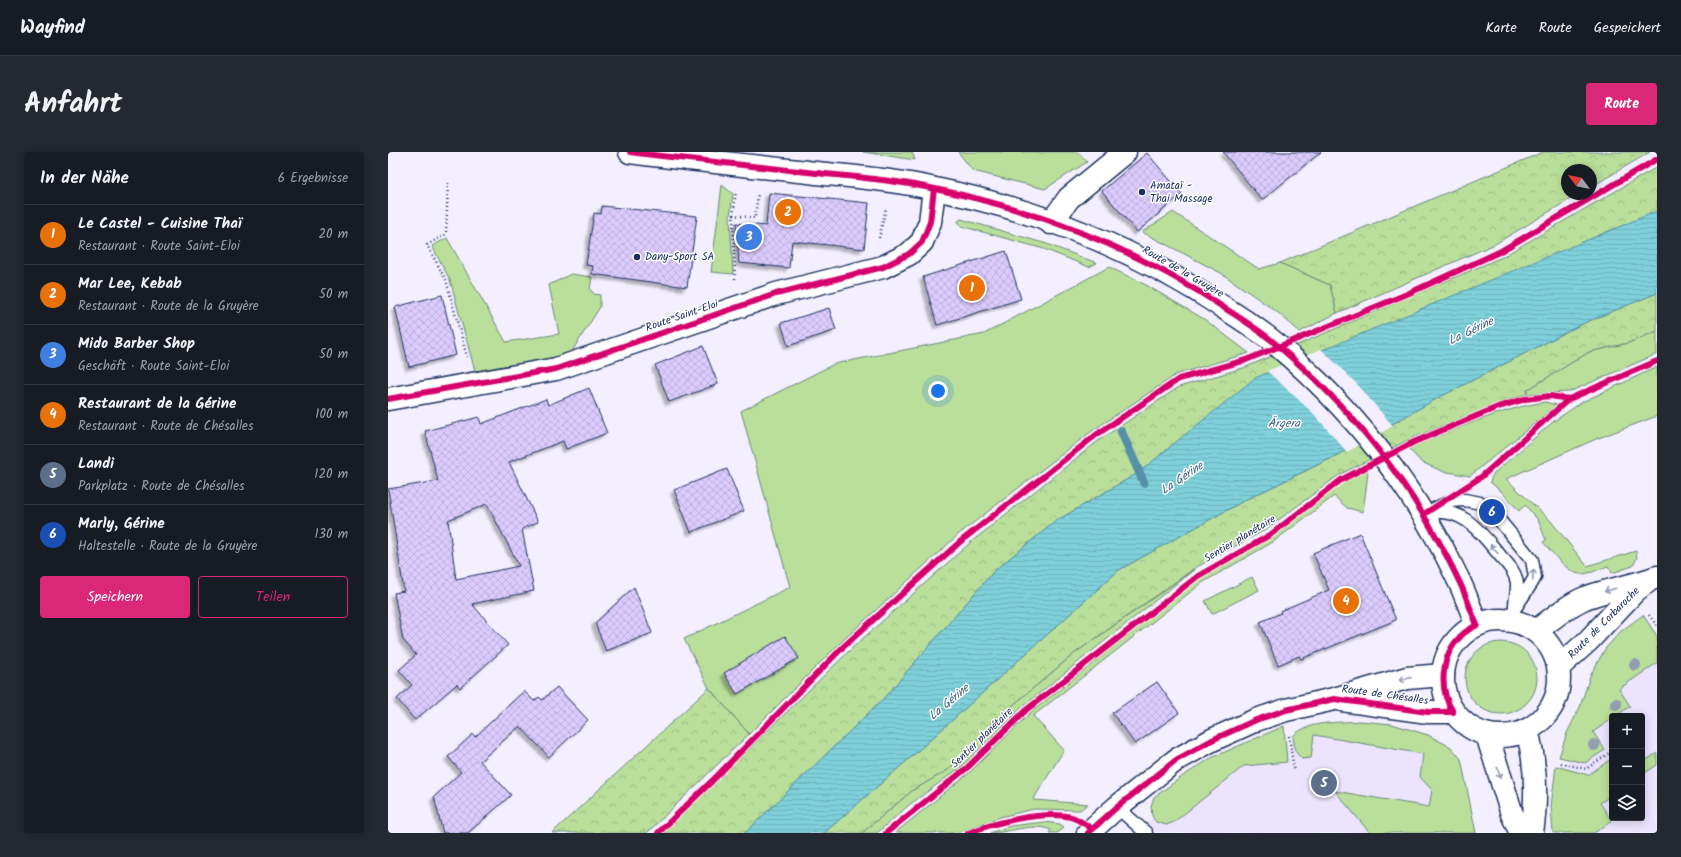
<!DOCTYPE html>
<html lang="de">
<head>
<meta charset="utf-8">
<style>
	:root { --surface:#171b24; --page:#242831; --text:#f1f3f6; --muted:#9ea1a6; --line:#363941; --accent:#db2777 }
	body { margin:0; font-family:Kalam,sans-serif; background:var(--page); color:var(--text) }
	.controls { position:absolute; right:12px; bottom:12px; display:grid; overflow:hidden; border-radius:4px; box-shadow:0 2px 10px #0003 }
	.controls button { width:36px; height:36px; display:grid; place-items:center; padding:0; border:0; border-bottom:1px solid var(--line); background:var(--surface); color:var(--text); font:20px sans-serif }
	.compass { position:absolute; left:1173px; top:12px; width:36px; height:36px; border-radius:50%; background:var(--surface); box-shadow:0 2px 10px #0003; rotate:302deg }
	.you { position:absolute; left:550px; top:239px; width:14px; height:14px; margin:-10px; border:3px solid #fff; border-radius:50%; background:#1a73e8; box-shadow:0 0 0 6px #1a73e833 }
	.badge { display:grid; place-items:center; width:26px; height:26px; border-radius:50%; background:var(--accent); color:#fff; font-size:13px; font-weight:700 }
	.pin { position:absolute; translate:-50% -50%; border:2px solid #fff; box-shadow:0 1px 4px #0006 }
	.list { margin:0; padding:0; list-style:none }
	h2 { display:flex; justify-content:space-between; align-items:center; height:52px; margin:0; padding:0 16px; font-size:17px }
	h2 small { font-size:13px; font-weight:400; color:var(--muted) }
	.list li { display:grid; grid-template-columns:26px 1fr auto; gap:12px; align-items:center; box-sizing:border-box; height:60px; padding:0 16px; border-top:1px solid var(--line) }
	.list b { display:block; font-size:15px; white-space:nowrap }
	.list p { margin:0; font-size:13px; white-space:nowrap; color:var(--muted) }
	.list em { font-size:13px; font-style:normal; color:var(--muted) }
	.actions { display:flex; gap:8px; padding:12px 16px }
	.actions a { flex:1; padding:9px 0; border:1px solid var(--accent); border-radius:4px; text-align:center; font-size:14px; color:var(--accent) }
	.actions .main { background:var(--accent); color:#fff }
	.icon { flex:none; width:22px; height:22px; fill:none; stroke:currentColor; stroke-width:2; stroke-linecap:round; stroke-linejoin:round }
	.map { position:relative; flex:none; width:1269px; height:681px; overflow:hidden; border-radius:4px }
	header { display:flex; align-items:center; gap:24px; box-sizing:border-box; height:56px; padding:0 20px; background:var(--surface); border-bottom:1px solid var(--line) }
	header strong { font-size:19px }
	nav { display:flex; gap:22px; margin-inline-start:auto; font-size:14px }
	.intro { display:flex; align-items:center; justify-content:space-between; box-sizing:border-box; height:96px; padding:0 24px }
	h1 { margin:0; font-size:28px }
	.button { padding:10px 18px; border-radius:4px; background:var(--accent); color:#fff; font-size:14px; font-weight:700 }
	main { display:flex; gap:24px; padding:0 24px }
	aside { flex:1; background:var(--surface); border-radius:4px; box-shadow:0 2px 10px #0003 }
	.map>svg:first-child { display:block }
	.built { fill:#ece4fe; fill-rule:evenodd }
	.grass { fill:#b9df9a; stroke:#6a877c }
	.forest { fill:url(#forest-crowns); stroke:#6a877c }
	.water { fill:url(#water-rules); stroke:#5790a8 }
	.pier { fill:#f4effe }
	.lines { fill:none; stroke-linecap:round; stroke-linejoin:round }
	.stream { stroke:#5790a8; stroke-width:9 }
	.building { fill:url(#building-cross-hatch); stroke:#1b2f5e; fill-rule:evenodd; filter:url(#shadow) }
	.service-casing { stroke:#1b2f5e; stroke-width:15 }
	.minor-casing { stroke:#1b2f5e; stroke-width:25 }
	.tertiary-casing { stroke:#1b2f5e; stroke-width:25 }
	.secondary-casing { stroke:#1b2f5e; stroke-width:25 }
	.path { stroke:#1b2f5e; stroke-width:2.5; stroke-dasharray:1 3; stroke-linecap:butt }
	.service { stroke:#fff; stroke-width:12 }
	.minor { stroke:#fff; stroke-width:22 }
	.tertiary { stroke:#fff; stroke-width:22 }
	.secondary { stroke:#fff; stroke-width:22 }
	.cycleway-casing { stroke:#fff; stroke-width:8 }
	.cycleway { stroke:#d6006c; stroke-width:6 }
	.tree { fill:#929eae }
	.oneway { stroke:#8d97ae }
	.poi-dot { fill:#1b2f5e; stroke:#fff; stroke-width:1.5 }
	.labels { text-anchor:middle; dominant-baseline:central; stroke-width:3; stroke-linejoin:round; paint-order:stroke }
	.poi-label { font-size:11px; fill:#1b2f5e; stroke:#fff; text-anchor:start }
	.street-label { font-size:11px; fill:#1b2f5e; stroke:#fff }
	.water-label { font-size:12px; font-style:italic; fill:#395f83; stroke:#fff }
</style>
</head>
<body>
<header>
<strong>Wayfind</strong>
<nav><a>Karte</a><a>Route</a><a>Gespeichert</a></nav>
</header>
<div class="intro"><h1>Anfahrt</h1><a class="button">Route</a></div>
<main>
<aside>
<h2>In der Nähe<small>6 Ergebnisse</small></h2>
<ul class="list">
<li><span class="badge" style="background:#e8710a">1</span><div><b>Le Castel - Cuisine Thaï</b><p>Restaurant · Route Saint-Eloi</p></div><em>20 m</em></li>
<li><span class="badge" style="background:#e8710a">2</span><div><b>Mar Lee, Kebab</b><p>Restaurant · Route de la Gruyère</p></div><em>50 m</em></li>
<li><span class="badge" style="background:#3f7fe0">3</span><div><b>Mido Barber Shop</b><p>Geschäft · Route Saint-Eloi</p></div><em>50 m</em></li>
<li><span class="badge" style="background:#e8710a">4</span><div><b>Restaurant de la Gérine</b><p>Restaurant · Route de Chésalles</p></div><em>100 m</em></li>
<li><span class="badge" style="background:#5c6f8a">5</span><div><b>Landi</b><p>Parkplatz · Route de Chésalles</p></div><em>120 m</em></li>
<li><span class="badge" style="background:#1a4fb4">6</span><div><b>Marly, Gérine</b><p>Haltestelle · Route de la Gruyère</p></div><em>130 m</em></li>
</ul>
<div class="actions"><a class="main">Speichern</a><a>Teilen</a></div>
</aside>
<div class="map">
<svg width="1269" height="681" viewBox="0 0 1269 681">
	<defs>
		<pattern id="forest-crowns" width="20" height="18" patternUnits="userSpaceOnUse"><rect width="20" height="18" fill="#b9df9a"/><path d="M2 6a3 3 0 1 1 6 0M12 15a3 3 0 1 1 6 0" fill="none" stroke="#9ec087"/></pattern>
		<pattern id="water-rules" width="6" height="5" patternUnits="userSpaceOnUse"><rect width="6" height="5" fill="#7fd0da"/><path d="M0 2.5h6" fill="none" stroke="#6db3be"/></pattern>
		<pattern id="building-cross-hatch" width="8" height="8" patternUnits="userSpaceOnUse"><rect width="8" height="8" fill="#dbcbfd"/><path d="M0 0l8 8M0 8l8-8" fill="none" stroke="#bbafdb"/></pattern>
		<filter id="shadow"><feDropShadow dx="-3.5" dy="3.5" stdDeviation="1" flood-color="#0004"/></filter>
	</defs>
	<rect width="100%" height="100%" fill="#f4effe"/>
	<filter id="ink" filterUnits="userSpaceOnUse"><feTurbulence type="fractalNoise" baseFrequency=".025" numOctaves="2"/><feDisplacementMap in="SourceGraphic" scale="8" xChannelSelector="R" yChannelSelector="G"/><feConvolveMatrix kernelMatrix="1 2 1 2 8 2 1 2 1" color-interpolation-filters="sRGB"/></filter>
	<g filter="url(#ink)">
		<g class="built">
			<path d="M1269 479V681H1174L1173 631 1217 515ZM1224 564H1254V666H1224Z"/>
			<path d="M936 577 1062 609 1067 681H745L827 617Z"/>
		</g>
		<g class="grass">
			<path d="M475 0H524L527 8Z"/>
			<path d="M570 0H646L655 1 656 0H690L699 10 657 37 585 19Z"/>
			<path d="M334 33 345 42 342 65 345 122 323 120Z"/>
			<path d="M785 60 871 117 892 111 942 133 949 161 912 180 889 160 833 121 754 80Z"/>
			<path d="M573 67 659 92 709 111 701 115 656 97 573 74 570 69Z"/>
			<path d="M59 86 118 190 171 182 161 133 183 122 204 125 202 137 206 142 212 143V155L181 204 139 214 87 219 62 128 44 94Z"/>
			<path d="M721 115 758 133 816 167 861 201 789 222 704 279 571 382 452 491 361 582 321 536 296 487 402 435 353 259 446 212 596 182Z"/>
			<path d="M1269 179V202L1181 240 1139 242V238L1201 200 1240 191Z"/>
			<path d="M1269 215V264L1208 287 1118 327 1162 368 1199 414 1248 399 1249 406 1245 414 1224 421 1220 414C1211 417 1202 422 1193 422 1180 422 1164 400 1155 390L1158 388 1150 368 1137 353 1131 359 1114 340 1102 330 1105 322 1166 269 1194 250Z"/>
			<path d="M1157 250 1169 253 1082 324 1054 319 1033 310 1020 296C1065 279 1110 257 1157 250Z"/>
			<path d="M977 316 980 321 975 360 959 356 946 344 885 390 814 431 645 564 676 598 645 648 700 652 692 658 646 657 612 665 569 681H507L582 620 642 561 811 427 883 386 955 330Z"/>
			<path d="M808 416 634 555 573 615 521 653 489 681H474L525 638 560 618 606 569 687 501Z"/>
			<path d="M864 425 871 438 824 462 817 449Z"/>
			<path d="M1255 463 1269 484V511L1231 537 1242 554 1228 564H1224V567L1205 580 1217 598 1197 611 1171 605 1179 581 1192 555 1202 524 1217 497 1233 479Z"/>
			<circle cx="1113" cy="526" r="36"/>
			<path d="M972 569 1004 572 1040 583 1063 595 1073 607 1088 681H982L947 639 1041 655 1044 638 1032 625 1035 602 926 583 923 606 914 607 907 599 905 584C921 568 951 571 972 569Z"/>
			<path d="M896 574 899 610 856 614 786 670 778 673 768 670 764 664 763 654 766 645 795 624 823 606Z"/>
			<path d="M1269 601V613L1254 623V611Z"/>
			<path d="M1223 607 1224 643 1212 651 1224 669 1206 681H1165L1163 654 1168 614 1200 623Z"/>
			<path d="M656 670 672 672 676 675 669 681H661L663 678C644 670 622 681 602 681L622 674Z"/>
		</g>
		<g class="forest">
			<path d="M1155 0H1262L1203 35V18H1179V42H1191L1107 92 949 161 942 133 892 111Z"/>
			<path d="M1269 15V59L1194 91 750 321 668 369 607 418 496 546 357 681H275L461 499 583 390 710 289 791 235 858 215 1114 105Z"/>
			<path d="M1269 141V179L1240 191 1201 200 1139 238V242L1114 250 1024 286 951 323 877 378 807 416 687 501 606 569 560 618 525 638 474 681H436L522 606 731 418 859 347 942 307 1050 246 1196 171Z"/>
			<path d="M321 536 361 582 259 681H164Z"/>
		</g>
		<path class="water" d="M1269 59V141L1196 171 1050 246 942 307 859 347 731 418 522 606 436 681H357L496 546 607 418 668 369 750 321 867 226Z"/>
		<path class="pier" d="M933 197 968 231 1005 274 959 300 925 261 879 219Z"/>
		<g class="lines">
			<path class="stream" d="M733 279 756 331"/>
		</g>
		<g class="building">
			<path d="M835 0H933L874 48Z"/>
			<path d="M759 1 794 42 749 80 714 39Z"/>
			<path d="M381 41 481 51 476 97 404 89 401 116 351 111 348 71 378 74Z"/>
			<path d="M214 54 309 64 299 135 204 122 205 114 198 113 206 61 213 62Z"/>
			<path d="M618 99 633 147 549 173 535 125Z"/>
			<path d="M54 143 68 203 21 215 7 155Z"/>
			<path d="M441 156 448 178 400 194 393 171Z"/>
			<path d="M315 194 330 232 281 250 267 213Z"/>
			<path d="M201 236 219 281 178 297 175 289 121 310 150 370 134 377 146 439 84 452 120 493 72 536 69 532 27 568 9 547 24 533 11 518 28 503 15 488 6 441 16 439 0 337 50 329 37 279 91 265 93 272 158 247 160 253ZM99 352 131 414 68 427 60 368Z"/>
			<path d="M339 317 356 359 303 380 286 338Z"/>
			<path d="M972 381 1008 468 913 507 911 504 890 513 872 470 893 461 892 459 941 438 925 401Z"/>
			<path d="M246 435 264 481 218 499 207 471Z"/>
			<path d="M397 484 411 506 349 542 336 521Z"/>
			<path d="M769 530 791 561 747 592 724 561Z"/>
			<path d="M169 535 200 568 161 605 132 574 92 609 123 643 80 681H55L46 645 73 620 60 605 85 582 87 585 136 539 146 549 151 545 154 548Z"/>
		</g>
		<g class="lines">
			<defs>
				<g id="service">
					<path d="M1042 361C1074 354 1092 380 1110 401 1116 409 1126 417 1128 427 1131 434 1127 446 1127 454"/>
					<path d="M1036 362 1063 349 1077 348 1098 352 1144 408 1147 425 1143 432 1127 456 1120 468"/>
					<path d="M729 655 758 681"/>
				</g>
				<g id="minor">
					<path d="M663 71 681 46 737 0"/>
					<path d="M0 247 168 217 388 142 495 115 521 102 534 90 542 70 546 37"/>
				</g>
				<g id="tertiary">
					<path d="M1148 479C1164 467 1180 453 1197 446 1221 437 1246 434 1269 425"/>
					<path d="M1172 514 1200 489 1248 438 1259 430"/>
					<path d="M954 548 1040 560H1065"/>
					<path d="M700 681 729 655 788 608 824 588 868 568 898 558 946 547 1019 526 1055 523"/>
				</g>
				<g id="secondary">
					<path d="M242 0C304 8 366 14 428 21 468 25 508 28 547 37 650 58 750 98 838 157 855 168 873 179 889 193 964 256 1027 336 1069 425 1077 440 1082 457 1089 473"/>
					<circle cx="1113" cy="526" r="58"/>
					<path d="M1139 579C1149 613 1149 646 1144 681"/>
					<path d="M1099 583 1124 662 1133 681"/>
				</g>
			</defs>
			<use href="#service" class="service-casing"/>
			<use href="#minor" class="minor-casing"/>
			<use href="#tertiary" class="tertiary-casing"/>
			<use href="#secondary" class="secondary-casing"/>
			<g class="path">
				<path d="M60 31 58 82 39 93 58 128 79 205"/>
				<path d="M345 63 367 66 370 41"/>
				<path d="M491 86 498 56"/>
				<path d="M347 127 345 63 348 39"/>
				<path d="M1261 463 1269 474"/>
				<path d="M901 584 906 618"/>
				<path d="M1173 611 1198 617 1224 599"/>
			</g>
			<use href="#service" class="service"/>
			<use href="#minor" class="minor"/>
			<use href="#tertiary" class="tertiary"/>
			<use href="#secondary" class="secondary"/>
			<defs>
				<g id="cycleway">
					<path d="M242 0C304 8 366 14 428 21 468 25 508 28 547 37 650 58 750 98 838 157 855 168 873 179 889 193 964 256 1027 336 1069 425 1077 440 1082 457 1089 473 1084 476 1077 479 1073 484 1053 503 1050 537 1065 560"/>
					<path d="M0 247 168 217 388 142 495 115 521 102 534 90 542 70 546 37"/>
					<path d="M1036 362 1093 325 1181 247"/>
					<path d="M270 681 324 629 455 495 573 389 708 283 791 227 858 208 1019 142 1111 100 1269 7"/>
					<path d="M498 681 580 615 638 558 810 424 882 383 953 328 1026 290 1110 255 1137 247 1162 244 1181 247 1269 209"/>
					<path d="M580 681C605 671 656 658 683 665 690 667 698 673 705 677"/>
					<path d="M700 681 729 655 788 608 824 588 868 568 898 558 946 547 1040 560H1065"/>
				</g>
			</defs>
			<use href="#cycleway" class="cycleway-casing"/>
			<use href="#cycleway" class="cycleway"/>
		</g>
		<g class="tree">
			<circle cx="1247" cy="513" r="6"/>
			<circle cx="1228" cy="552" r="6"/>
			<circle cx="1206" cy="593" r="6"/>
		</g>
		<defs><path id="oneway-shaft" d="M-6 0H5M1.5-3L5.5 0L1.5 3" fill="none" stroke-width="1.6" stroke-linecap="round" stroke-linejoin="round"/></defs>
		<g class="oneway">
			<use href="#oneway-shaft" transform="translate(1106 397) rotate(-130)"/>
			<use href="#oneway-shaft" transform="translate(1145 423) rotate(-88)"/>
			<use href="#oneway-shaft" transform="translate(1222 438) rotate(164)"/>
			<use href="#oneway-shaft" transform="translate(1017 527) rotate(167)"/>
			<use href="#oneway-shaft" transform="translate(1111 621) rotate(73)"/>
		</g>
	</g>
	<g class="poi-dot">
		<circle cx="754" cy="40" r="4"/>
		<circle cx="249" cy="105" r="4"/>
	</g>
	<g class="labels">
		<g class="poi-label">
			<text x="762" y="34">Amataï -<tspan x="762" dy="13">Thai Massage</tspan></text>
			<text x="257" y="105">Dany-Sport SA</text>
		</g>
		<g class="street-label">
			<text transform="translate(795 120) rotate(30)">Route de la Gruyère</text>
			<text transform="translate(294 164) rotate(-19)">Route Saint-Eloi</text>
			<text transform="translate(852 387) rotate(-31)">Sentier planétaire</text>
			<text transform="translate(1216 471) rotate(-45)">Route de Corbaroche</text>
			<text transform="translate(997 543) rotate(8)">Route de Chésalles</text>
			<text transform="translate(594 586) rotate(-44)">Sentier planétaire</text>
		</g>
		<g class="water-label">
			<text transform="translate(1083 179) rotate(-26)">La Gérine</text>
			<text x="896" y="271">Ärgera</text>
			<text transform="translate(794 326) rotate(-34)">La Gérine</text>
			<text transform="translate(561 550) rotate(-40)">La Gérine</text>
		</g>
	</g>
</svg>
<div class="controls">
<button>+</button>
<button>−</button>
<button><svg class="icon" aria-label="layers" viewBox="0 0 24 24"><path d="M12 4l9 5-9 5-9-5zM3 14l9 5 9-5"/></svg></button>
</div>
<svg class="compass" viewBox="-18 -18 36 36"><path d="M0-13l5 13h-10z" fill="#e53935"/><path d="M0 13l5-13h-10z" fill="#9ea1a6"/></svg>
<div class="you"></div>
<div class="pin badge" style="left:584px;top:136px;background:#e8710a">1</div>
<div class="pin badge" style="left:400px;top:60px;background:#e8710a">2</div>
<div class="pin badge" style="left:361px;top:85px;background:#3f7fe0">3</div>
<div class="pin badge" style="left:958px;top:449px;background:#e8710a">4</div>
<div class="pin badge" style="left:936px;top:631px;background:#5c6f8a">5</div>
<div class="pin badge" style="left:1104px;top:360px;background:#1a4fb4">6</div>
</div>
</main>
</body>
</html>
